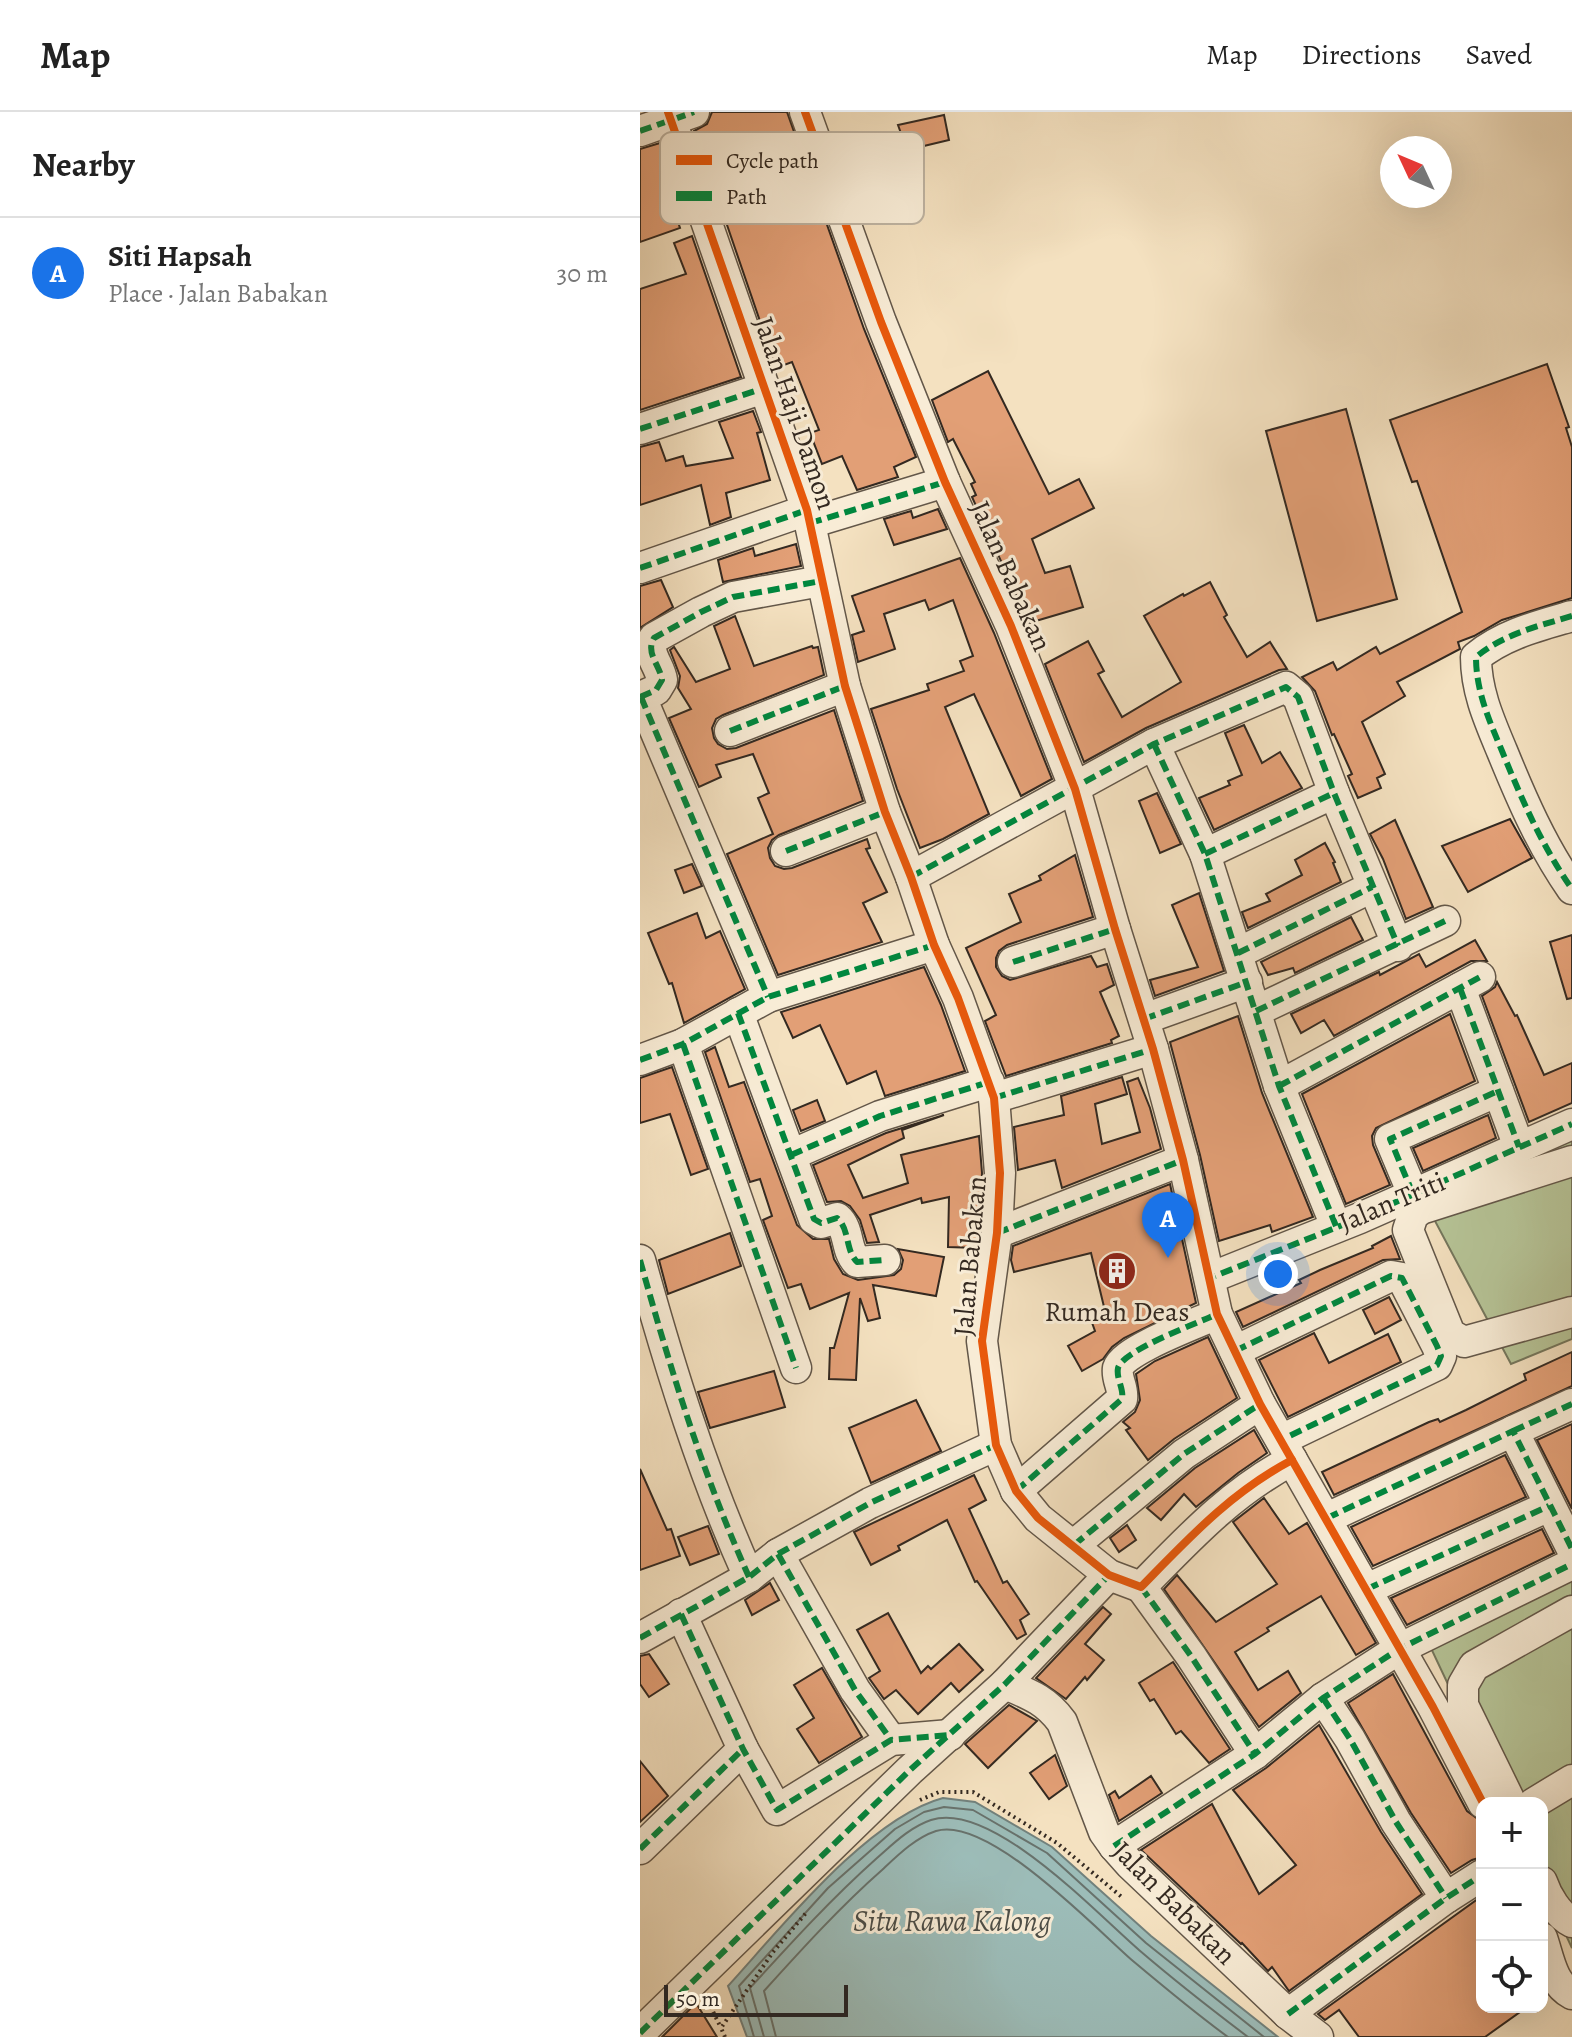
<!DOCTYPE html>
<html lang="en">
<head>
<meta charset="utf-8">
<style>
	:root { --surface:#fff; --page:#f2f2f2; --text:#222; --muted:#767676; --line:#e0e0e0; --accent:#1a73e8 }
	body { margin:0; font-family:Alegreya,serif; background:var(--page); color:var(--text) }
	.controls { position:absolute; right:24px; bottom:24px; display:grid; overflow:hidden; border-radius:16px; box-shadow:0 8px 32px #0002 }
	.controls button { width:72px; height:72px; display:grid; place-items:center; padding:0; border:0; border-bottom:2px solid var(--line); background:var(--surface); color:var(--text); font:40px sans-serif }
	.compass { position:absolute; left:740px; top:24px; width:72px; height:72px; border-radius:50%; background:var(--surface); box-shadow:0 8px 32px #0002; rotate:314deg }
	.scale { position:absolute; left:24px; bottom:20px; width:184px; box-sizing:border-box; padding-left:8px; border:4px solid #332921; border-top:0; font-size:22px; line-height:28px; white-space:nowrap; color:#332921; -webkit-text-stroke:6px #f8ecd6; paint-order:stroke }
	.you { position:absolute; left:638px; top:1162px; width:28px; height:28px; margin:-20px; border:6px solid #fff; border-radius:50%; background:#1a73e8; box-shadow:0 0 0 12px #1a73e833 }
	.badge { display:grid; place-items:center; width:52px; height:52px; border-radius:50%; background:var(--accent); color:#fff; font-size:26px; font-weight:700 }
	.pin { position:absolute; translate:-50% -66px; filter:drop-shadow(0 2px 4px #0008) }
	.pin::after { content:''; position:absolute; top:42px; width:28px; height:24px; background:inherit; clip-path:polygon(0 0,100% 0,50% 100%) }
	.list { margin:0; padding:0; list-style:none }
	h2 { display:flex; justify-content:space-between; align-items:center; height:104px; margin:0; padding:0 32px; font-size:34px }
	h2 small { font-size:26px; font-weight:400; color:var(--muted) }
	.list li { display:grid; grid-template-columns:52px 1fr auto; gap:24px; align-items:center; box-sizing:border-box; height:112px; padding:0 32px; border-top:2px solid var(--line) }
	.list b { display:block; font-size:30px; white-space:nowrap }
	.list p { margin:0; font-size:26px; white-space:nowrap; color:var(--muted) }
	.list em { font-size:26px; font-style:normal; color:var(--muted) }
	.icon { flex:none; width:44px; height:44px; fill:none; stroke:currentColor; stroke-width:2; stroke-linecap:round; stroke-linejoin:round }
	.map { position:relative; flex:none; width:932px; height:1925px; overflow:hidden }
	header { display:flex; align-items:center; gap:48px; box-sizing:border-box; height:112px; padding:0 40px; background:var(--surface); border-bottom:2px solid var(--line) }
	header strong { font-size:38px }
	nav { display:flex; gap:44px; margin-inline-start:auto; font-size:28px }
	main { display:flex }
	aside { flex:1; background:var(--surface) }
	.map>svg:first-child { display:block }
	.green { fill:#b6c497; stroke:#74765c; stroke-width:2 }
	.water { fill:#9cbcb8; stroke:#72817c; stroke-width:2 }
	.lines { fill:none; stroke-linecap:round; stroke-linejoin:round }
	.shore { stroke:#68726c; stroke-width:2 }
	.building { fill:#e29f76; stroke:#332921; stroke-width:2 }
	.minor-casing { stroke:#635749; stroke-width:33 }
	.path { stroke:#332921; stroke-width:4; stroke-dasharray:2 4; stroke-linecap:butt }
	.minor { stroke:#f8ecd6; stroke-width:30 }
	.quiet { stroke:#00873e; stroke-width:6; stroke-dasharray:12 6; stroke-linecap:butt }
	.cycleway-casing { stroke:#f8ecd6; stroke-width:13 }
	.cycleway { stroke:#e8590c; stroke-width:8 }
	.labels { text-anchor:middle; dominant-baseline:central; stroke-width:6; stroke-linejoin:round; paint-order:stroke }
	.street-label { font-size:28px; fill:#332921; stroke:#f8ecd6 }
	.poi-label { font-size:28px; fill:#332921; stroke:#f8ecd6 }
	.water-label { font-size:30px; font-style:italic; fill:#4d4e47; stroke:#f8ecd6 }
	.key { fill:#f8ecd6; stroke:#bdb2a0; stroke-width:2 }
	.key-label { font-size:22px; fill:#332921 }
</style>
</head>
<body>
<header>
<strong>Map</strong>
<nav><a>Map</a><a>Directions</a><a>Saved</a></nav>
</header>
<main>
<aside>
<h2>Nearby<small></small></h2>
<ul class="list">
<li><span class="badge">A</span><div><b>Siti Hapsah</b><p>Place · Jalan Babakan</p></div><em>30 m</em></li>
</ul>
</aside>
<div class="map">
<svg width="932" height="1925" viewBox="0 0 932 1925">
	<rect width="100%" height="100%" fill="#f4e1c0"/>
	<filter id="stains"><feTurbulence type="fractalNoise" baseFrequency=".0025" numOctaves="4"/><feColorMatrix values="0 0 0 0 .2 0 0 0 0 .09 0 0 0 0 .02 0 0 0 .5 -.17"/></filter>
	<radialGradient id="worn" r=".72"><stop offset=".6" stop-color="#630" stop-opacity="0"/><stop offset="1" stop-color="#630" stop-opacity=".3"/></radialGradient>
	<g class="green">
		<path d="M932 1003V1227L871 1252 778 1077Z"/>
		<path d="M932 1460V1836L902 1772V1691H864L789 1532Z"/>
	</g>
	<path class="water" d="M303 1686 335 1690 412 1735 511 1824 638 1925H107L88 1874C141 1816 228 1706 303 1686Z"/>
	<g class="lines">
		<g class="shore">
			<path d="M114 1925 99 1874 188 1776 255 1717 284 1700 304 1695 333 1698 407 1741 506 1831 624 1925"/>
			<path d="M124 1925 110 1876C151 1831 191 1787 237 1746 253 1732 270 1715 291 1708 351 1688 456 1801 499 1838 534 1868 571 1897 608 1925"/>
			<path d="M136 1925 124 1879C162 1837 200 1795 242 1758 258 1743 275 1726 296 1719 348 1703 455 1816 493 1849 524 1875 555 1901 588 1925"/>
		</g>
	</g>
	<g class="building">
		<path d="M72 0H147L224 217 276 345 254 355 258 365 217 378 202 344 182 352 170 321 179 318 152 250 136 256 86 110 84 104 87 103 54 19 67 12Z"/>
		<path d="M304 3 309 28 267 38 258 13Z"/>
		<path d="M20 31 37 80 29 83 40 116 0 130V37Z"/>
		<path d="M52 124 101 265 0 298V177L46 162 34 131Z"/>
		<path d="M907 252 929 315 926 316 932 335V486L862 508 834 524 818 530 820 537 757 570 765 584 722 610 745 662 737 666 741 676 718 686 708 664 712 662 694 622 692 623 675 579 662 565 693 550 697 558 736 535 740 542 822 500 777 369 772 370 750 308Z"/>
		<path d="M348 259 409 382 439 367 454 396 392 427 405 461 430 454 443 495 389 511 332 385 336 383 331 372 335 370 313 327 308 330 292 288Z"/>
		<path d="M706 297 757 487 677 509 626 319Z"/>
		<path d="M113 299 121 320 117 321 130 368 86 381 91 405 70 413 61 373 0 393V335L19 330 26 349 43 344 46 354 93 346 79 310Z"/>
		<path d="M298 397 307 417 254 433 244 407 271 399 273 406Z"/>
		<path d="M156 432 161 454 83 470 78 448 113 436 115 444Z"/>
		<path d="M320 446 354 521 412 667 381 684 334 582 305 595 349 702 303 727 280 736 257 677 231 597 289 578 287 572 324 559 320 549 333 544 313 488 289 498 285 488 244 502 255 537 218 550 212 523 224 519 212 484Z"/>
		<path d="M21 468 33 495 0 516V474Z"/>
		<path d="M570 470 587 503 584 505 607 545 630 530 647 557 639 558 506 616 444 650 405 552 448 529 464 559 458 562 482 605 541 570 504 504 543 482 544 484Z"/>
		<path d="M95 504 114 554 172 534 173 536 178 535 184 563 83 603 76 607 72 616 74 626 78 632 87 637 96 636 194 598 223 689 139 723 132 728 128 736 130 746 135 754 144 757 152 756 227 727 230 736 226 737 247 780 223 791 242 830 138 863 87 742 133 722 118 686 129 681 113 642 76 653 81 665 59 675 29 606 51 597 38 576 40 564 30 538 34 535 56 570 90 557 74 514Z"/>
		<path d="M604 613 622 651 640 640 662 676 574 718 559 686 590 673 588 669 602 663 585 621Z"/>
		<path d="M517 681 541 732 520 741 499 689Z"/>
		<path d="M870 707 892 746 828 780 802 734Z"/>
		<path d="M755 708 793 795 766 807 743 747 730 722Z"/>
		<path d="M685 731 695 750 693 751 701 770 608 816 602 800 630 789 626 782 662 763 655 748Z"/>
		<path d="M435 743 453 805 367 833 359 839 356 846V855L362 864 370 868 451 844 457 855 467 852 474 873 460 880 479 924 471 928 472 931 366 964 345 909 356 903 326 836 381 810 369 782 401 768 399 764Z"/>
		<path d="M52 752 62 774 44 781 35 758Z"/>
		<path d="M559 781 584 859 515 884 510 868 558 855 532 793Z"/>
		<path d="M57 801 66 826 80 819 105 877 44 911 32 871 29 872 8 821Z"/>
		<path d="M711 805 723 828 655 861 653 856 628 863 621 850Z"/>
		<path d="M932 823V886L927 887 910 830Z"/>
		<path d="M835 828 847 849H831L694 924 684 908 661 921 651 902 739 860 740 863 779 842 786 855Z"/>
		<path d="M284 855 301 893 325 959 245 984 236 959 207 972 180 913 153 926 141 900Z"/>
		<path d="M857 870 875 904 877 903 904 963 932 951V991L889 1010 842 884 855 875Z"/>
		<path d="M810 902 835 969 736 1016 732 1024 733 1033 750 1073 706 1092 662 982Z"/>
		<path d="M598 904 622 981 673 1105 632 1120 630 1113 579 1129 560 1043 530 930Z"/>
		<path d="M75 935 89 975 104 970 157 1113 173 1127H189L194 1147 203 1162 218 1168 254 1163 261 1157 263 1148 258 1137 304 1145 296 1184 233 1173 240 1206 228 1209 220 1186 216 1268 189 1267 190 1236H194L209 1181 170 1197 161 1172 148 1176 123 1108 132 1104 120 1067 110 1070 65 940Z"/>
		<path d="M32 955 68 1057 51 1063 30 1002 0 1011V966Z"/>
		<path d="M482 965 487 982 455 992 462 1032 500 1020 487 970 498 966 510 996 521 1037 422 1076 415 1048 378 1058 374 1015 424 1003 421 984Z"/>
		<path d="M177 988 185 1009 161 1019 153 998Z"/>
		<path d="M304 1003 262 1018 264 1026 208 1053 223 1086 268 1071 261 1043 339 1024 342 1061 337 1136 308 1135 309 1085 282 1091 281 1086 230 1103 239 1130 227 1131 220 1108 210 1094 201 1089 187 1090 173 1053 246 1021Z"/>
		<path d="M848 1003 856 1026 783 1059 773 1036Z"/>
		<path d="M530 1072 556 1191 484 1226 472 1235 463 1247 442 1259 428 1234 455 1219 450 1205 465 1199 451 1141 374 1160 371 1148 373 1134Z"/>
		<path d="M90 1121 101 1154 28 1182 19 1148Z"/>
		<path d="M751 1124 760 1147 743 1148 603 1215 596 1200 661 1171 659 1168 680 1158 733 1136 732 1134Z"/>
		<path d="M749 1185 761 1208 735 1222 723 1198Z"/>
		<path d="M674 1221 689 1251 748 1222 761 1250 648 1305 619 1248Z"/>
		<path d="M568 1225 597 1286 534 1327 508 1348 486 1318 490 1316 483 1310 495 1300 500 1288 496 1262 515 1249Z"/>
		<path d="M932 1240V1274L694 1383 682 1360 789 1310 798 1307 800 1310 826 1298 886 1268 884 1262Z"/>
		<path d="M134 1259 145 1295 70 1316 58 1280Z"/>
		<path d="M276 1288 301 1339 231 1371 209 1316Z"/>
		<path d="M932 1312V1397L897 1328Z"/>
		<path d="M614 1318 627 1341 598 1361 556 1395 544 1382 521 1408 507 1396 555 1356Z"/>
		<path d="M865 1343 886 1385 733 1454 711 1415Z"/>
		<path d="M0 1357 27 1418 31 1417 40 1444 0 1458Z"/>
		<path d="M334 1363 346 1388 329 1397 363 1471 367 1469 389 1502 380 1508 386 1522 377 1527 337 1469 335 1470 307 1408 258 1434 260 1438 231 1453 214 1420Z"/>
		<path d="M624 1386 649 1422 667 1411 736 1531 716 1543 681 1484 627 1516 629 1519 595 1540 618 1578 648 1559 661 1581 619 1615 524 1477 537 1463 576 1510 637 1472 593 1410Z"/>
		<path d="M487 1413 496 1428 479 1440 470 1426Z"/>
		<path d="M68 1414 79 1442 50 1453 38 1425Z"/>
		<path d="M902 1417 914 1441 767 1513 751 1486Z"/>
		<path d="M130 1471 139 1488 112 1503 105 1488Z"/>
		<path d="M463 1495 471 1502 445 1532 464 1548 447 1568 445 1565 426 1587 396 1566Z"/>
		<path d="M248 1501 281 1561 288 1554 291 1557 319 1532 343 1558 319 1580 311 1571 278 1602 256 1578 244 1587 229 1566 240 1559 217 1518Z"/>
		<path d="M9 1542 29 1572 9 1585 0 1572V1544Z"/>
		<path d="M533 1550 590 1637 569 1651 541 1619 536 1622 514 1587 510 1589 499 1571Z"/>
		<path d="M182 1556 222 1625 179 1651 157 1617 174 1606 154 1573Z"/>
		<path d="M753 1562 827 1699 842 1710V1745L832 1748 811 1761 771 1701 708 1591Z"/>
		<path d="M369 1593 397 1609 348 1656 325 1632Z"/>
		<path d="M679 1613 741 1720 782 1782 649 1879 632 1855 628 1859 602 1831 601 1832 501 1738 572 1692 619 1782 656 1753 593 1678 626 1656Z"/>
		<path d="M415 1643 427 1674 409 1687 390 1661Z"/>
		<path d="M0 1649 28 1684 0 1710Z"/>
		<path d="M511 1664 522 1681 479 1709 469 1683 475 1679 479 1686Z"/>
		<path d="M842 1784V1895H887L845 1925H719L699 1898 685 1908 678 1902Z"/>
		<path d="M56 1891 77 1925H22Z"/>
	</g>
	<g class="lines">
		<defs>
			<g id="minor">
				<path d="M28 0 167 398 205 574 245 700 271 765 294 833 318 886 354 986 360 1061 357 1121 342 1229 356 1333 376 1379 398 1406 469 1463 501 1475C549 1426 590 1381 652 1348"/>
				<path d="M165 0 241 210 305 370 371 514 435 677 475 817 513 937 543 1048 577 1202 620 1292 793 1595 843 1691"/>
				<path d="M0 19 54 0"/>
				<path d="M0 317 124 276"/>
				<path d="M170 411 305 370"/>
				<path d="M0 456 167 398"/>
				<path d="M932 504C898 514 864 522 836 545 836 579 849 608 862 639 882 688 902 734 932 777"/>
				<path d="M0 585 16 578 22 568C20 553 5 541 14 526L61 500 93 485 181 469"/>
				<path d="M1 585 128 885"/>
				<path d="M90 619 205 574"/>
				<path d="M514 632 565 742 639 974 696 1114"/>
				<path d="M146 739 245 700"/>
				<path d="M565 742 694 681"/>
				<path d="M271 765 514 632 646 575 658 585 694 681 758 834"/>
				<path d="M598 841 732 775"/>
				<path d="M373 850 475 817"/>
				<path d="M820 876 879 1035"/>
				<path d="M616 899 805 809"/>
				<path d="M98 901 174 1107 181 1111 197 1106C210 1117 205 1138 217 1150L245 1148"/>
				<path d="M504 907 607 870"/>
				<path d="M43 932 156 1256"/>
				<path d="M0 948 43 932 128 885 294 833"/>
				<path d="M639 974 840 865"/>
				<path d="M354 986 513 937"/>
				<path d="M151 1043 240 1004 349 970"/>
				<path d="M932 1049 781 1097 773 1103 768 1118 810 1222 824 1230 932 1200"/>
				<path d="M773 1082 750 1027 858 979"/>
				<path d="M357 1121 543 1048"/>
				<path d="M0 1148C30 1256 63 1363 109 1465"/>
				<path d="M570 1166 720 1106 932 1012"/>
				<path d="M595 1239 751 1164 762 1166 797 1234 801 1244 797 1253 641 1328"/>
				<path d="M873 1319 932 1292"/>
				<path d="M376 1379 482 1287C484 1276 476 1267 478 1256 483 1238 558 1211 577 1202"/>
				<path d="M687 1406 873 1319 932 1437"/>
				<path d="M434 1433 544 1342 620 1292"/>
				<path d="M138 1442 215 1578 251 1628"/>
				<path d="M501 1475 551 1544 615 1642"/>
				<path d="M727 1477 909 1394"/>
				<path d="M41 1502 103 1637 137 1698 251 1628 310 1623"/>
				<path d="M0 1526 109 1465 138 1442 230 1391 356 1333"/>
				<path d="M365 1572C389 1582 406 1588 422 1610L464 1720 474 1734 490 1752 648 1902 678 1925"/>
				<path d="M683 1586 710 1627 756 1710 806 1786"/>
				<path d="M871 1691 823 1593V1573L834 1554 932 1499"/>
				<path d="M894 1691 932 1668"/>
				<path d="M474 1734 615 1642 683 1586 759 1537 932 1452"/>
				<path d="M0 1737 103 1637"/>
				<path d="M902 1770C907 1785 918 1803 932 1810"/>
				<path d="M902 1826C909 1846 912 1872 932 1882"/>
				<path d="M648 1902 806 1786 842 1763"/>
				<path d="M0 1921 270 1658 365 1572 469 1463"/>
			</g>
		</defs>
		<use href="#minor" class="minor-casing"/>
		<g class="path">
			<path d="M280 1688 299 1680H333L417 1731 483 1786"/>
			<path d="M68 1889 81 1916"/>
			<path d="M85 1925 81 1916 133 1840 166 1801"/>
		</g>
		<use href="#minor" class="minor"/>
		<g class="quiet">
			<path d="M0 19 54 0"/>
			<path d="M0 317 124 276"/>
			<path d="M170 411 305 370"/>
			<path d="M0 456 167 398"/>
			<path d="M932 504C898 514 864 522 836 545 836 579 849 608 862 639 882 688 902 734 932 777"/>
			<path d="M0 585 16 578 22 568C20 553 5 541 14 526L61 500 93 485 181 469"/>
			<path d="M1 585 128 885"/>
			<path d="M90 619 205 574"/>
			<path d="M514 632 565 742 639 974 696 1114"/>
			<path d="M146 739 245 700"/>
			<path d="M565 742 694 681"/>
			<path d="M271 765 514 632 646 575 658 585 694 681 758 834"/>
			<path d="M598 841 732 775"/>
			<path d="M373 850 475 817"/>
			<path d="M820 876 879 1035"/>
			<path d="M616 899 805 809"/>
			<path d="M98 901 174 1107 181 1111 197 1106C210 1117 205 1138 217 1150L245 1148"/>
			<path d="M504 907 607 870"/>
			<path d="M43 932 156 1256"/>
			<path d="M0 948 43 932 128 885 294 833"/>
			<path d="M639 974 840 865"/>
			<path d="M354 986 513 937"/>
			<path d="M151 1043 240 1004 349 970"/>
			<path d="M773 1082 750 1027 858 979"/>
			<path d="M357 1121 543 1048"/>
			<path d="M0 1148C30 1256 63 1363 109 1465"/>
			<path d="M569 1160 570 1166 720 1106 932 1012"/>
			<path d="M595 1239 751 1164 762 1166 797 1234 801 1244 797 1253 641 1328"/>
			<path d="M873 1319 932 1292"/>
			<path d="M376 1379 482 1287C484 1276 476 1267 478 1256 483 1238 558 1211 577 1202"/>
			<path d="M687 1406 873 1319 932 1437"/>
			<path d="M434 1433 544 1342 620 1292"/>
			<path d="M138 1442 215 1578 251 1628"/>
			<path d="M501 1475 551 1544 615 1642"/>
			<path d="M727 1477 909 1394"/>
			<path d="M41 1502 103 1637 137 1698 251 1628 310 1623"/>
			<path d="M0 1526 109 1465 138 1442 230 1391 356 1333"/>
			<path d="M683 1586 710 1627 756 1710 806 1786"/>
			<path d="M474 1734 615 1642 683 1586 759 1537 932 1452"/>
			<path d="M0 1737 103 1637"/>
			<path d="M648 1902 806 1786 842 1763"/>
			<path d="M0 1921 270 1658 365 1572 469 1463"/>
		</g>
		<defs>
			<g id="cycleway">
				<path d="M28 0 167 398 205 574 245 700 271 765 294 833 318 886 354 986 360 1061 357 1121 342 1229 356 1333 376 1379 398 1406 469 1463 501 1475C549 1426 590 1381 652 1348"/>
				<path d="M165 0 241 210 305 370 371 514 435 677 475 817 513 937 543 1048 577 1202 620 1292 793 1595 843 1691"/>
			</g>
		</defs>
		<use href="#cycleway" class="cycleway-casing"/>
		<use href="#cycleway" class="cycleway"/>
	</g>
	<defs>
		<symbol id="building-disc" viewBox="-11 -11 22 22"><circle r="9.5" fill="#8f2418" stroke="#f8ecd6"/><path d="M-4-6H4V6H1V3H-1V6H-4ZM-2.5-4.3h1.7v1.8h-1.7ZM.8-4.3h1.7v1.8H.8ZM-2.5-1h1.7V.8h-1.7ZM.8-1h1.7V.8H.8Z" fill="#fff"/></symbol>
	</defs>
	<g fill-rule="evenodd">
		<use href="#building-disc" x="455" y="1137" width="44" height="44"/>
	</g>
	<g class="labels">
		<g class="street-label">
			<text transform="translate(155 301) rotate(71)">Jalan Haji Damon</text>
			<text transform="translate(371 464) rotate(66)">Jalan Babakan</text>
			<text transform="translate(752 1090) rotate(-23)">Jalan Triti</text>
			<text transform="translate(330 1144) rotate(-85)">Jalan Babakan</text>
			<text transform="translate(534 1791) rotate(45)">Jalan Babakan</text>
		</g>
		<g class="poi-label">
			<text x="477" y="1200">Rumah Deas</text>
		</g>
		<g class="water-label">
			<text x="312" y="1809">Situ Rawa Kalong</text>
		</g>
	</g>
	<rect x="20" y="20" width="264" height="92" rx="12" class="key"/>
	<rect x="36" y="43" width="36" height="10" fill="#e8590c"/>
	<rect x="36" y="79" width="36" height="10" fill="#00873e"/>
	<g class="key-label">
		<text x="86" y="56">Cycle path</text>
		<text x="86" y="92">Path</text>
	</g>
	<rect width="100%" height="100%" filter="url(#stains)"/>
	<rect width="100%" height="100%" fill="url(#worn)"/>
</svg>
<div class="controls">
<button>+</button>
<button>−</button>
<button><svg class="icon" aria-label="locate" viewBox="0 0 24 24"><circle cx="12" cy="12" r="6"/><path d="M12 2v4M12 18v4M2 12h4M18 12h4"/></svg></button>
</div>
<svg class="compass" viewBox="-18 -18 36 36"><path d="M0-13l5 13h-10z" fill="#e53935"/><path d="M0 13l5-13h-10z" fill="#767676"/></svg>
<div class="scale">50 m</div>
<div class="you"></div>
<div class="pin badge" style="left:528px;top:1146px">A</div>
</div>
</main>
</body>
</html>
